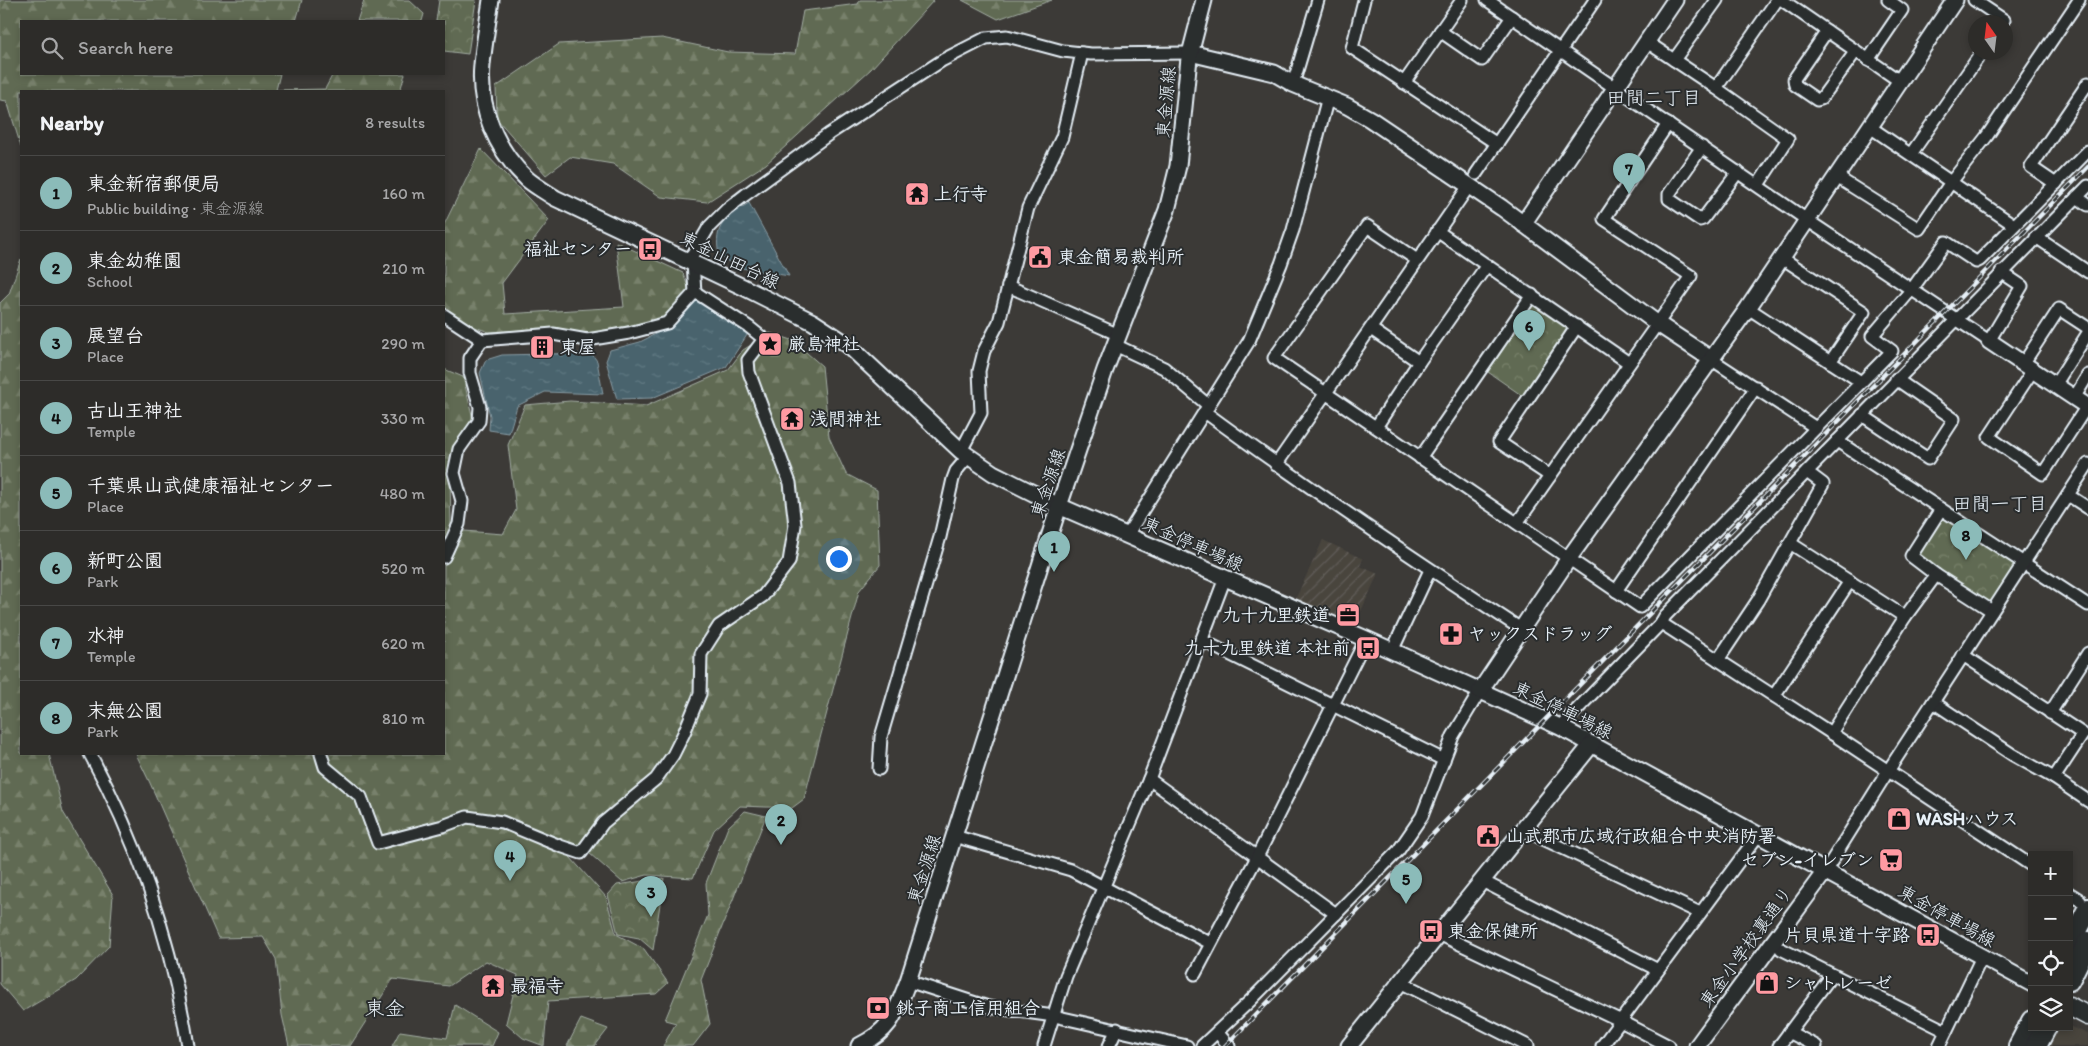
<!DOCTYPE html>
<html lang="en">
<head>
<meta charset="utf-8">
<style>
	:root { --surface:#2d2c29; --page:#353431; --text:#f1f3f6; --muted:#a7a7a8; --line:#484846; --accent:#8bbbb9 }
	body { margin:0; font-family:Itim,"Klee One",sans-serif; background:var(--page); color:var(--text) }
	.controls { position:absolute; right:15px; bottom:15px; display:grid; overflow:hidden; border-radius:0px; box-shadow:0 2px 8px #0003 }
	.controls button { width:45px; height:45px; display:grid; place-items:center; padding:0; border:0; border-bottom:1px solid var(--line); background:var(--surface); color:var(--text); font:25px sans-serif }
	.compass { position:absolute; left:1968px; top:15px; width:45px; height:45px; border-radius:50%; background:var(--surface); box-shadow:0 2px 8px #0003; rotate:346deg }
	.you { position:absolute; left:838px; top:558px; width:18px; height:18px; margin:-12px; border:4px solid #fff; border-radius:50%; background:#1a73e8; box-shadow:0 0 0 8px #1a73e833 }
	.badge { display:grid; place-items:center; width:32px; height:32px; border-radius:50%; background:var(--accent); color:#111; font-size:16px; font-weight:700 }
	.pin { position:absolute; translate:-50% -41px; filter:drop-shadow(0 1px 2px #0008) }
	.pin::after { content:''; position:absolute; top:26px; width:18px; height:15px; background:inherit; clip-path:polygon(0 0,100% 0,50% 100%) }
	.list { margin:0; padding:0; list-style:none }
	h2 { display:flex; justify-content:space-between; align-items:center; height:65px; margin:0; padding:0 20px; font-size:21px }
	h2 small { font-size:16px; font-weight:400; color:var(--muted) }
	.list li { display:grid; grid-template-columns:32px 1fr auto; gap:15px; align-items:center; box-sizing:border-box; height:75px; padding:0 20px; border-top:1px solid var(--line) }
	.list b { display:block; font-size:19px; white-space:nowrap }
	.list p { margin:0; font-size:16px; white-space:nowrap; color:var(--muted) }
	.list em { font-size:16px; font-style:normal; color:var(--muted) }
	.icon { flex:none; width:28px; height:28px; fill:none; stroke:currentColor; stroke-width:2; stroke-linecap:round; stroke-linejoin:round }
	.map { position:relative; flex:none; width:2088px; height:1046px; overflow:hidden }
	.search { position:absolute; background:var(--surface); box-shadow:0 2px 8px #0003; left:20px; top:20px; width:425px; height:55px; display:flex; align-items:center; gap:12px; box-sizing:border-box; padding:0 18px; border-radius:0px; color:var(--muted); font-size:19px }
	.panel { position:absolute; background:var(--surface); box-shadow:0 2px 8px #0003; left:20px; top:90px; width:425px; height:665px; border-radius:0px }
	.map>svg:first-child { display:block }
	.built { fill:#48443d }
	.industrial { fill:url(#industrial-furrows) }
	.forest { fill:url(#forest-firs); stroke:#a4aea5 }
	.park { fill:url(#park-crowns); stroke:#a4aea5 }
	.water { fill:url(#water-ripples); stroke:#889ca5 }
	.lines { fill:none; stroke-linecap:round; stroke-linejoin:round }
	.street-casing { stroke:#e8f1f8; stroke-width:15 }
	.secondary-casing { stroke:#e8f1f8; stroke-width:19 }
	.primary-casing { stroke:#e8f1f8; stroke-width:21 }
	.highway-casing { stroke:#e8f1f8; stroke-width:24 }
	.street { stroke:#2a2d2e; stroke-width:11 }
	.secondary { stroke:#2a2d2e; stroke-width:15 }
	.primary { stroke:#2a2d2e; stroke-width:18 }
	.highway { stroke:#2a2d2e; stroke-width:20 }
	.rail-casing { stroke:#e8f1f8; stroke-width:4.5 }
	.rail { stroke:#2a2d2e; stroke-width:2.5; stroke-dasharray:8; stroke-linecap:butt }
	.labels { text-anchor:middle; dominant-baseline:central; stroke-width:4; stroke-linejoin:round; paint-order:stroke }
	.street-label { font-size:18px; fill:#e8f1f8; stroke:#2a2d2e }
	.poi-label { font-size:18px; font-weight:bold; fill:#e8f1f8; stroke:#2a2d2e; text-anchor:start }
	.neighbourhood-label { font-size:19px; fill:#e8f1f8; stroke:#2a2d2e }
	.quarter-label { font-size:20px; fill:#e8f1f8; stroke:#2a2d2e }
</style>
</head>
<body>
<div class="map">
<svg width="2088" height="1046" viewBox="0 0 2088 1046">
	<defs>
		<pattern id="industrial-furrows" width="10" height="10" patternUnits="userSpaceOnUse" patternTransform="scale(1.25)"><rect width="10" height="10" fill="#48443d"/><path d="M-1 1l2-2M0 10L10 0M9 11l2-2" fill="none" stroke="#625f5a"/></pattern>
		<pattern id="forest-firs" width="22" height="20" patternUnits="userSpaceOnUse" patternTransform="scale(1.25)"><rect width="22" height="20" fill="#616b52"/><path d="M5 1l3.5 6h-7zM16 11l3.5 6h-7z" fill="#78816c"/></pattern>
		<pattern id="park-crowns" width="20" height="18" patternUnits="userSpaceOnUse" patternTransform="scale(1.25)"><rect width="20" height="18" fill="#616b52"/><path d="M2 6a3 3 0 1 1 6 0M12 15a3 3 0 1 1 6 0" fill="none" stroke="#78816c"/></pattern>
		<pattern id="water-ripples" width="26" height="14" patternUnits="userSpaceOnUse" patternTransform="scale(1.25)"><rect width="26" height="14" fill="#48636d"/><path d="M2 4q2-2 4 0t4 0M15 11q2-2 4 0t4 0" fill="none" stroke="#627a83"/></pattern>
	</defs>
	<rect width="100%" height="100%" fill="#3c3a37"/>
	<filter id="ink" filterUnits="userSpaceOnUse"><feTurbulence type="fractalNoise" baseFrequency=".02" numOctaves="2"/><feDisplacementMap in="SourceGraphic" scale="10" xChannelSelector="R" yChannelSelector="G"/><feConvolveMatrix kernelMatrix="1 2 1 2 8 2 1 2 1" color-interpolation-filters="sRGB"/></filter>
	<g filter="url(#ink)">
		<path class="built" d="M2069 1026 2088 1034V1046H2047L2057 1029Z"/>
		<path class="industrial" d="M1323 540 1363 559 1360 566 1378 574 1352 631 1293 604Z"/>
		<g class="forest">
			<path d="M0 0H302L296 21H21V74H280L276 90 325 89 333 74H405L400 91H21V147L7 101 0 100Z"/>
			<path d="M364 0H409L424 14 422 21H357Z"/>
			<path d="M860 0H934L871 69 766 164 707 202 661 197 613 164 570 157 546 175 497 119 496 87 559 44 662 38 728 52 795 54 803 11 858 4Z"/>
			<path d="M962 0H1052L998 19Z"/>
			<path d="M481 149 549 220 502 283 505 314 624 307 616 242 683 273 689 290 665 318 589 334 557 328 489 332 444 316V225Z"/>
			<path d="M21 259V754H49L63 812 113 895 109 946 76 980 23 1011 0 984V303L9 294Z"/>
			<path d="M770 333 792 340 822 366 829 437 846 474 877 490 880 565 859 591 804 799 792 808 740 806 714 830 693 878 647 875 622 882 581 846 570 857 606 897 616 934 644 949 668 983 656 994 548 1001 544 1046 523 1038 506 1023 518 975 486 961 449 986 393 979 350 1046H289L282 1015 276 959 263 937 218 938 150 783 136 754H444V369L463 377 473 419 455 444 450 475 451 530 503 534 516 510 508 445 525 405 570 401 646 406 728 370 743 350Z"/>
			<path d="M745 811 766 816 701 980 710 1024 693 1046H663L676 1023 665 1020 708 915 706 883 728 827Z"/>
			<path d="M455 1005 498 1032 492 1046H392L400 1031 447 1038Z"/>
			<path d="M581 1019 608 1029 595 1046H567Z"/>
		</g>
		<g class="park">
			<path d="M439 0H476L468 54 444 51V21H436Z"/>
			<path d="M1533 305 1570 330 1524 397 1488 372Z"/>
			<path d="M1943 517 2016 565 1990 603 1917 556Z"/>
			<path d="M664 878 653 950 639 938 618 934 608 895 617 885Z"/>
		</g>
		<g class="water">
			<path d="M749 203 789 276 736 267 719 255C713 226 725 217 749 203Z"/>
			<path d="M696 297 749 332 726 367 652 398 617 399 606 361 610 350 640 342 671 326Z"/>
			<path d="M591 353 597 361 603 394 545 392 517 406 509 433 489 430 490 416 480 373 486 360 502 355Z"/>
		</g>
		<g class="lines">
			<defs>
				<g id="street">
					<path d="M1364 0 1352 48 1497 144"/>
					<path d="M1487 0 1807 220 1989 341 2022 286 2001 272"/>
					<path d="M1782 0 1901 82"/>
					<path d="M1974 0 2004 20 2003 22"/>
					<path d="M1440 31 1482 60 1512 17"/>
					<path d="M1827 31 1794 79 1795 85 1817 100 1821 99 1856 51"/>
					<path d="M1647 42 1716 88 1788 139 1758 185"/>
					<path d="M1674 60 1717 0"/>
					<path d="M1868 60 1902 10 1888 0"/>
					<path d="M1404 83 1462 0"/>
					<path d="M1293 84 1318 0"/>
					<path d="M1716 88 1777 0"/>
					<path d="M1870 127 2014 225"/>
					<path d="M1702 147 1669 194V199L1700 220 1703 219 1738 172"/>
					<path d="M1911 154 1982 52"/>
					<path d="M1476 174 1595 0"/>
					<path d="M1837 177 1919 229 1951 182 1987 136 2079 0"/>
					<path d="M2056 184 2031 167 2088 83"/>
					<path d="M2077 197 2088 205"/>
					<path d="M1437 231 1629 363"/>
					<path d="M2036 237 2088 272"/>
					<path d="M1782 258 1864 312 1830 362"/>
					<path d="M1417 260 1367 226 1274 358 1640 607 1892 351 1872 336 1912 289 1946 242 1976 262 1980 260 2088 151"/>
					<path d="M689 261 709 227 727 209 745 195 829 134 943 60 986 38 1007 36 1063 51 1091 54 1190 53"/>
					<path d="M1008 286 1119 335"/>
					<path d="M1748 308 1861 382"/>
					<path d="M444 315 482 340 553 334 587 340 629 333 667 323 695 292 693 263"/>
					<path d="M1371 329 1419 362 1376 427"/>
					<path d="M1115 345 1164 368 1209 406"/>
					<path d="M1711 359 1816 428"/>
					<path d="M1419 362 1487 265"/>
					<path d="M2023 364 2059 309 2088 328"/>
					<path d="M2033 370 1989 437 2043 474 2087 406"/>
					<path d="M2055 385 2088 333"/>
					<path d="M2074 398 2088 375"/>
					<path d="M1205 412C1308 488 1414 559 1521 629"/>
					<path d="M1862 415 1928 459 1954 419 1896 379"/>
					<path d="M1837 441 2088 605"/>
					<path d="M961 451 981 413 979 371 984 351 999 322 1028 208 1062 137 1082 53"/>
					<path d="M1420 458 1532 295"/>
					<path d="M1276 465 1469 186"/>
					<path d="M1550 476 1499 442 1577 326"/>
					<path d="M2068 495 2088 508"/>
					<path d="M1517 523 1691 276 1604 219 1668 124"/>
					<path d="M1127 535 1249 341 1281 264 1293 230 1328 97"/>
					<path d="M1790 543 1905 617"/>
					<path d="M444 557 459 524 462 501 454 473 459 449 479 421 480 407 470 373V358L482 340"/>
					<path d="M1936 575 1911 556 1941 509"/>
					<path d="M1616 591 1756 387"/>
					<path d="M1661 623 1831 733 2032 866"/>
					<path d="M1201 640 1444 760"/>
					<path d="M1392 651 1430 570"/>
					<path d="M1963 655 2083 734 2054 778"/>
					<path d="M1718 660 1758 600 1823 484 1807 472"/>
					<path d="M1774 696 1850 581"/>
					<path d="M1933 702 2013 755 2054 778 2088 801"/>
					<path d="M2050 713 2088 653"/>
					<path d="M1560 727 1661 623 1665 616 2088 186"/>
					<path d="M1831 733 1905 617 1936 575 1992 611"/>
					<path d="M90 754C139 844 172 945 188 1046"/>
					<path d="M321 754 325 767 361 797 378 843 443 826 467 817 502 822 560 846 581 853 603 823 656 779 673 755 684 733 700 694 701 654 719 626 763 596 789 562 795 525 790 483 749 372 748 360 764 339 749 327 695 292"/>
					<path d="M879 769 881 737 940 537 953 479 956 471 968 457"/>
					<path d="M1149 779 1336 914"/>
					<path d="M1522 829 1700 913"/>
					<path d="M954 836 1071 870 1210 943"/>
					<path d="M1826 870 1888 771 2088 464"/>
					<path d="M1482 881 1658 970"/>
					<path d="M2069 893 2080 900"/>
					<path d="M1439 934 1615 1018 1669 1046"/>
					<path d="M1781 949 1946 1031"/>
					<path d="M1195 974 1257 857 1366 639"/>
					<path d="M908 981 988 1007 1054 1016 1187 1046"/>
					<path d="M1400 982 1528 1046"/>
					<path d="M1217 1032 1229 1046"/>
					<path d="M1789 1032 1816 1046"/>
					<path d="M1044 1046 1066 976 1149 779 1225 578"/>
					<path d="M1109 1046 1117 1029"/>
					<path d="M1202 1046 1251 1000 1398 851 1422 816 1453 736 1480 691"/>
					<path d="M1602 1046 1759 834"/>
					<path d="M1779 1046 1832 975"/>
					<path d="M1939 1046 1982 957"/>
				</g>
				<g id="secondary">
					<path d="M491 0C488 21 484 43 482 65 478 107 496 150 527 179 535 186 546 192 555 198L743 287 813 322 848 345 961 451 993 473 1059 506 1366 639 1560 727 2032 984"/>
					<path d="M1190 53 1274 73 1293 84 1347 106 1370 119 1502 208 1658 324 1711 359"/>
					<path d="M1523 224 1675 0"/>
					<path d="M1989 341 2088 407"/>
					<path d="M1480 691 1569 558 1748 308 1955 0"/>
					<path d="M859 1046C892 1029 895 1014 908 981L1059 506 1105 370 1167 210 1178 166 1189 58 1204 0"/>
					<path d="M1349 1046 1592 744"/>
					<path d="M1697 1046 1826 870"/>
				</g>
				<path id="primary" d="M2069 1006 2088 1016"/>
				<g id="highway">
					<path d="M2069 946 2088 909"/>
					<path d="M2069 980 2088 942"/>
					<path d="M2019 1046 2032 1021"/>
					<path d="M2036 1046 2046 1027"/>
				</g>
			</defs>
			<use href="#street" class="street-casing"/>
			<use href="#secondary" class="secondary-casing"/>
			<use href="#primary" class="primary-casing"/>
			<use href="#highway" class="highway-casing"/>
			<use href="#street" class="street"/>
			<use href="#secondary" class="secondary"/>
			<use href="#primary" class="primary"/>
			<use href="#highway" class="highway"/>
			<defs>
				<path id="rail" d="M1225 1046 2088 167"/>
			</defs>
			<use href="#rail" class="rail-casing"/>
			<use href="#rail" class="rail"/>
		</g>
	</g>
	<defs>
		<symbol id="temple-square" viewBox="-11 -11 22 22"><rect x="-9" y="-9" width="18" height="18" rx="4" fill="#ff9aa2" stroke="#2a2d2e"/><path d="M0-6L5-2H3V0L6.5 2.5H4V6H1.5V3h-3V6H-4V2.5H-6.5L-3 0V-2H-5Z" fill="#111"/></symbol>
		<symbol id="bus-square" viewBox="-11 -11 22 22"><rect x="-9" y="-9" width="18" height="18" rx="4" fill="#ff9aa2" stroke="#2a2d2e"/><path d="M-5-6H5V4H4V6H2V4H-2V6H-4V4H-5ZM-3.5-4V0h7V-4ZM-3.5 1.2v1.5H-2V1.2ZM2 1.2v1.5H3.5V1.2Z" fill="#111"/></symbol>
		<symbol id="civic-square" viewBox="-11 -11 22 22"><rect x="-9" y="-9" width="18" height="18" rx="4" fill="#ff9aa2" stroke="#2a2d2e"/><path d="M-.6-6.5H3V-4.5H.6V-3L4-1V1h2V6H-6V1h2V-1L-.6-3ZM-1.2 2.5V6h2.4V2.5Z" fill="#111"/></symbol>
		<symbol id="sight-square" viewBox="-11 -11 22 22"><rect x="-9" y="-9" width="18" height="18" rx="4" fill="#ff9aa2" stroke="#2a2d2e"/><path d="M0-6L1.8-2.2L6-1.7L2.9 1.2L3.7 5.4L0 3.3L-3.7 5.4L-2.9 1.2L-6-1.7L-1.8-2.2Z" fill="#111"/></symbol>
		<symbol id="building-square" viewBox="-11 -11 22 22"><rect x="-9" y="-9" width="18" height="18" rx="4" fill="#ff9aa2" stroke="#2a2d2e"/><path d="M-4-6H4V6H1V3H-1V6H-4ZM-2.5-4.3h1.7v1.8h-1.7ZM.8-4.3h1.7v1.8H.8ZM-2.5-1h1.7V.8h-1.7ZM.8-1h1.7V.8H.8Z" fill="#111"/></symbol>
		<symbol id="office-square" viewBox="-11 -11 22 22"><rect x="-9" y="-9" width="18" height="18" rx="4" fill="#ff9aa2" stroke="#2a2d2e"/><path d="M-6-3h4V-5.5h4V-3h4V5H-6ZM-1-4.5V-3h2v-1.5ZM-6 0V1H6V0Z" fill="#111"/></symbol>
		<symbol id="pharmacy-square" viewBox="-11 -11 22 22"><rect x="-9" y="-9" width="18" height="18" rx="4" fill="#ff9aa2" stroke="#2a2d2e"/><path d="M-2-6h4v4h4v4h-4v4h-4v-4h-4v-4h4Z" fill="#111"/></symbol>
		<symbol id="shop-square" viewBox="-11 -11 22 22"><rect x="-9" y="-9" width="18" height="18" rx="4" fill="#ff9aa2" stroke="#2a2d2e"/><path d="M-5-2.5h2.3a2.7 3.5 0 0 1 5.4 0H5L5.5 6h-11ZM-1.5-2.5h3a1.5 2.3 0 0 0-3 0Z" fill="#111"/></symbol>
		<symbol id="supermarket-square" viewBox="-11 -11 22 22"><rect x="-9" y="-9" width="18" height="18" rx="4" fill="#ff9aa2" stroke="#2a2d2e"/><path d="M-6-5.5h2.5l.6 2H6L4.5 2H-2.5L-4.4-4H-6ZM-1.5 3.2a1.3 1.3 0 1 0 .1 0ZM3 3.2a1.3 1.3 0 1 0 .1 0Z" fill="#111"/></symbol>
		<symbol id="bank-square" viewBox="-11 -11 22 22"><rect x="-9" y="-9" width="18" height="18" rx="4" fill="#ff9aa2" stroke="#2a2d2e"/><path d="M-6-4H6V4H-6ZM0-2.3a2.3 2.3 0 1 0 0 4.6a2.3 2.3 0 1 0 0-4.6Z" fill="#111"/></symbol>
	</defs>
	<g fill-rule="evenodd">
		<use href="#temple-square" x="903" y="180" width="28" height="28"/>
		<use href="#bus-square" x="636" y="235" width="28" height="28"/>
		<use href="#civic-square" x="1026" y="243" width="28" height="28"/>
		<use href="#sight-square" x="756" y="330" width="28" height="28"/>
		<use href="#building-square" x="528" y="333" width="28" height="28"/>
		<use href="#temple-square" x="778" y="405" width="28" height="28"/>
		<use href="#office-square" x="1334" y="601" width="28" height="28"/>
		<use href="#pharmacy-square" x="1437" y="620" width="28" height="28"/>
		<use href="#bus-square" x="1354" y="634" width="28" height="28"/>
		<use href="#shop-square" x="1885" y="805" width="28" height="28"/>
		<use href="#civic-square" x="1474" y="822" width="28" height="28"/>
		<use href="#supermarket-square" x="1877" y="846" width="28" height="28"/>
		<use href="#bus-square" x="1417" y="917" width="28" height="28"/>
		<use href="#bus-square" x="1914" y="921" width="28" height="28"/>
		<use href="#shop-square" x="1753" y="969" width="28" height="28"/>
		<use href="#temple-square" x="479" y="972" width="28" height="28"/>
		<use href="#bank-square" x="864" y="994" width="28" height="28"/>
	</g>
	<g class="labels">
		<g class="street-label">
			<text transform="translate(1166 102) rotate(-85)">東金源線</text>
			<text transform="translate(730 260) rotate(26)">東金山田台線</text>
			<text transform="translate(1048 483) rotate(-71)">東金源線</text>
			<text transform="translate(1193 544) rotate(24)">東金停車場線</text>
			<text transform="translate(1563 710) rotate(26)">東金停車場線</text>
			<text transform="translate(924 869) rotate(-72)">東金源線</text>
			<text transform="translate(1947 916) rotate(29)">東金停車場線</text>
			<text transform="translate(1746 947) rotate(-54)">東金小学校裏通り</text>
		</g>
		<g class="poi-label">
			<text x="934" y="194">上行寺</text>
			<text x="632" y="249" text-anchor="end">福祉センター</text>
			<text x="1058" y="257">東金簡易裁判所</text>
			<text x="788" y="344">厳島神社</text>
			<text x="560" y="347">東屋</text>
			<text x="810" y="419">浅間神社</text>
			<text x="1330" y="615" text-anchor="end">九十九里鉄道</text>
			<text x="1468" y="634">ヤックスドラッグ</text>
			<text x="1350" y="648" text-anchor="end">九十九里鉄道 本社前</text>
			<text x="1916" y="819">WASHハウス</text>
			<text x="1506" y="836">山武郡市広域行政組合中央消防署</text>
			<text x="1874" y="860" text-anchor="end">セブン-イレブン</text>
			<text x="1448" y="931">東金保健所</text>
			<text x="1910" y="935" text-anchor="end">片貝県道十字路</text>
			<text x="1784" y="983">シャトレーゼ</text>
			<text x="510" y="986">最福寺</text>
			<text x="896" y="1008">銚子商工信用組合</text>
		</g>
		<g class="neighbourhood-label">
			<text x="1654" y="97">田間二丁目</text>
			<text x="2000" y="503">田間一丁目</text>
		</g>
		<g class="quarter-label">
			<text x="385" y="1008">東金</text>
		</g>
	</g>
</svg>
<div class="controls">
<button>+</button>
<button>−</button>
<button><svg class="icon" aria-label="locate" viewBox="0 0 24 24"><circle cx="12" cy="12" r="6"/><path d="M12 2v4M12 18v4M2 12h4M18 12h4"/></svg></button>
<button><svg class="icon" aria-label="layers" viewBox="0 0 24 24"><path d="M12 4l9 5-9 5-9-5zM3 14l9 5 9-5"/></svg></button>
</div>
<svg class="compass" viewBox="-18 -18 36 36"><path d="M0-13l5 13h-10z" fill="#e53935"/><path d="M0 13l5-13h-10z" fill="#a7a7a8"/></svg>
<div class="you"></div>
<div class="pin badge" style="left:1054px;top:572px">1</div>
<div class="pin badge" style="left:781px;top:845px">2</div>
<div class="pin badge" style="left:651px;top:917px">3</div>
<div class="pin badge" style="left:510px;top:881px">4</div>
<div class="pin badge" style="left:1406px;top:904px">5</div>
<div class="pin badge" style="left:1529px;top:351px">6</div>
<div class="pin badge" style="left:1629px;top:194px">7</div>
<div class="pin badge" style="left:1966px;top:560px">8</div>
<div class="search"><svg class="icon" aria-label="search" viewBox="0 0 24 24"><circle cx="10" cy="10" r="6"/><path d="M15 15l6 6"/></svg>Search here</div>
<section class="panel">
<h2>Nearby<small>8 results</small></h2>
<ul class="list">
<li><span class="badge">1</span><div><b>東金新宿郵便局</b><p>Public building · 東金源線</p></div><em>160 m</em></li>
<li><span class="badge">2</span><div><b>東金幼稚園</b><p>School</p></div><em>210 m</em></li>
<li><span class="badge">3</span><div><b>展望台</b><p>Place</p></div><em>290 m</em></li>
<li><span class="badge">4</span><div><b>古山王神社</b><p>Temple</p></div><em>330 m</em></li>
<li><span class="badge">5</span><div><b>千葉県山武健康福祉センター</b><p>Place</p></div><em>480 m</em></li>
<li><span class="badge">6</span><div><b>新町公園</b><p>Park</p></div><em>520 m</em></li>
<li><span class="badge">7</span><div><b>水神</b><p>Temple</p></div><em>620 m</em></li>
<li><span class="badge">8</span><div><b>末無公園</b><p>Park</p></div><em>810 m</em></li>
</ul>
</section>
</div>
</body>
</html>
